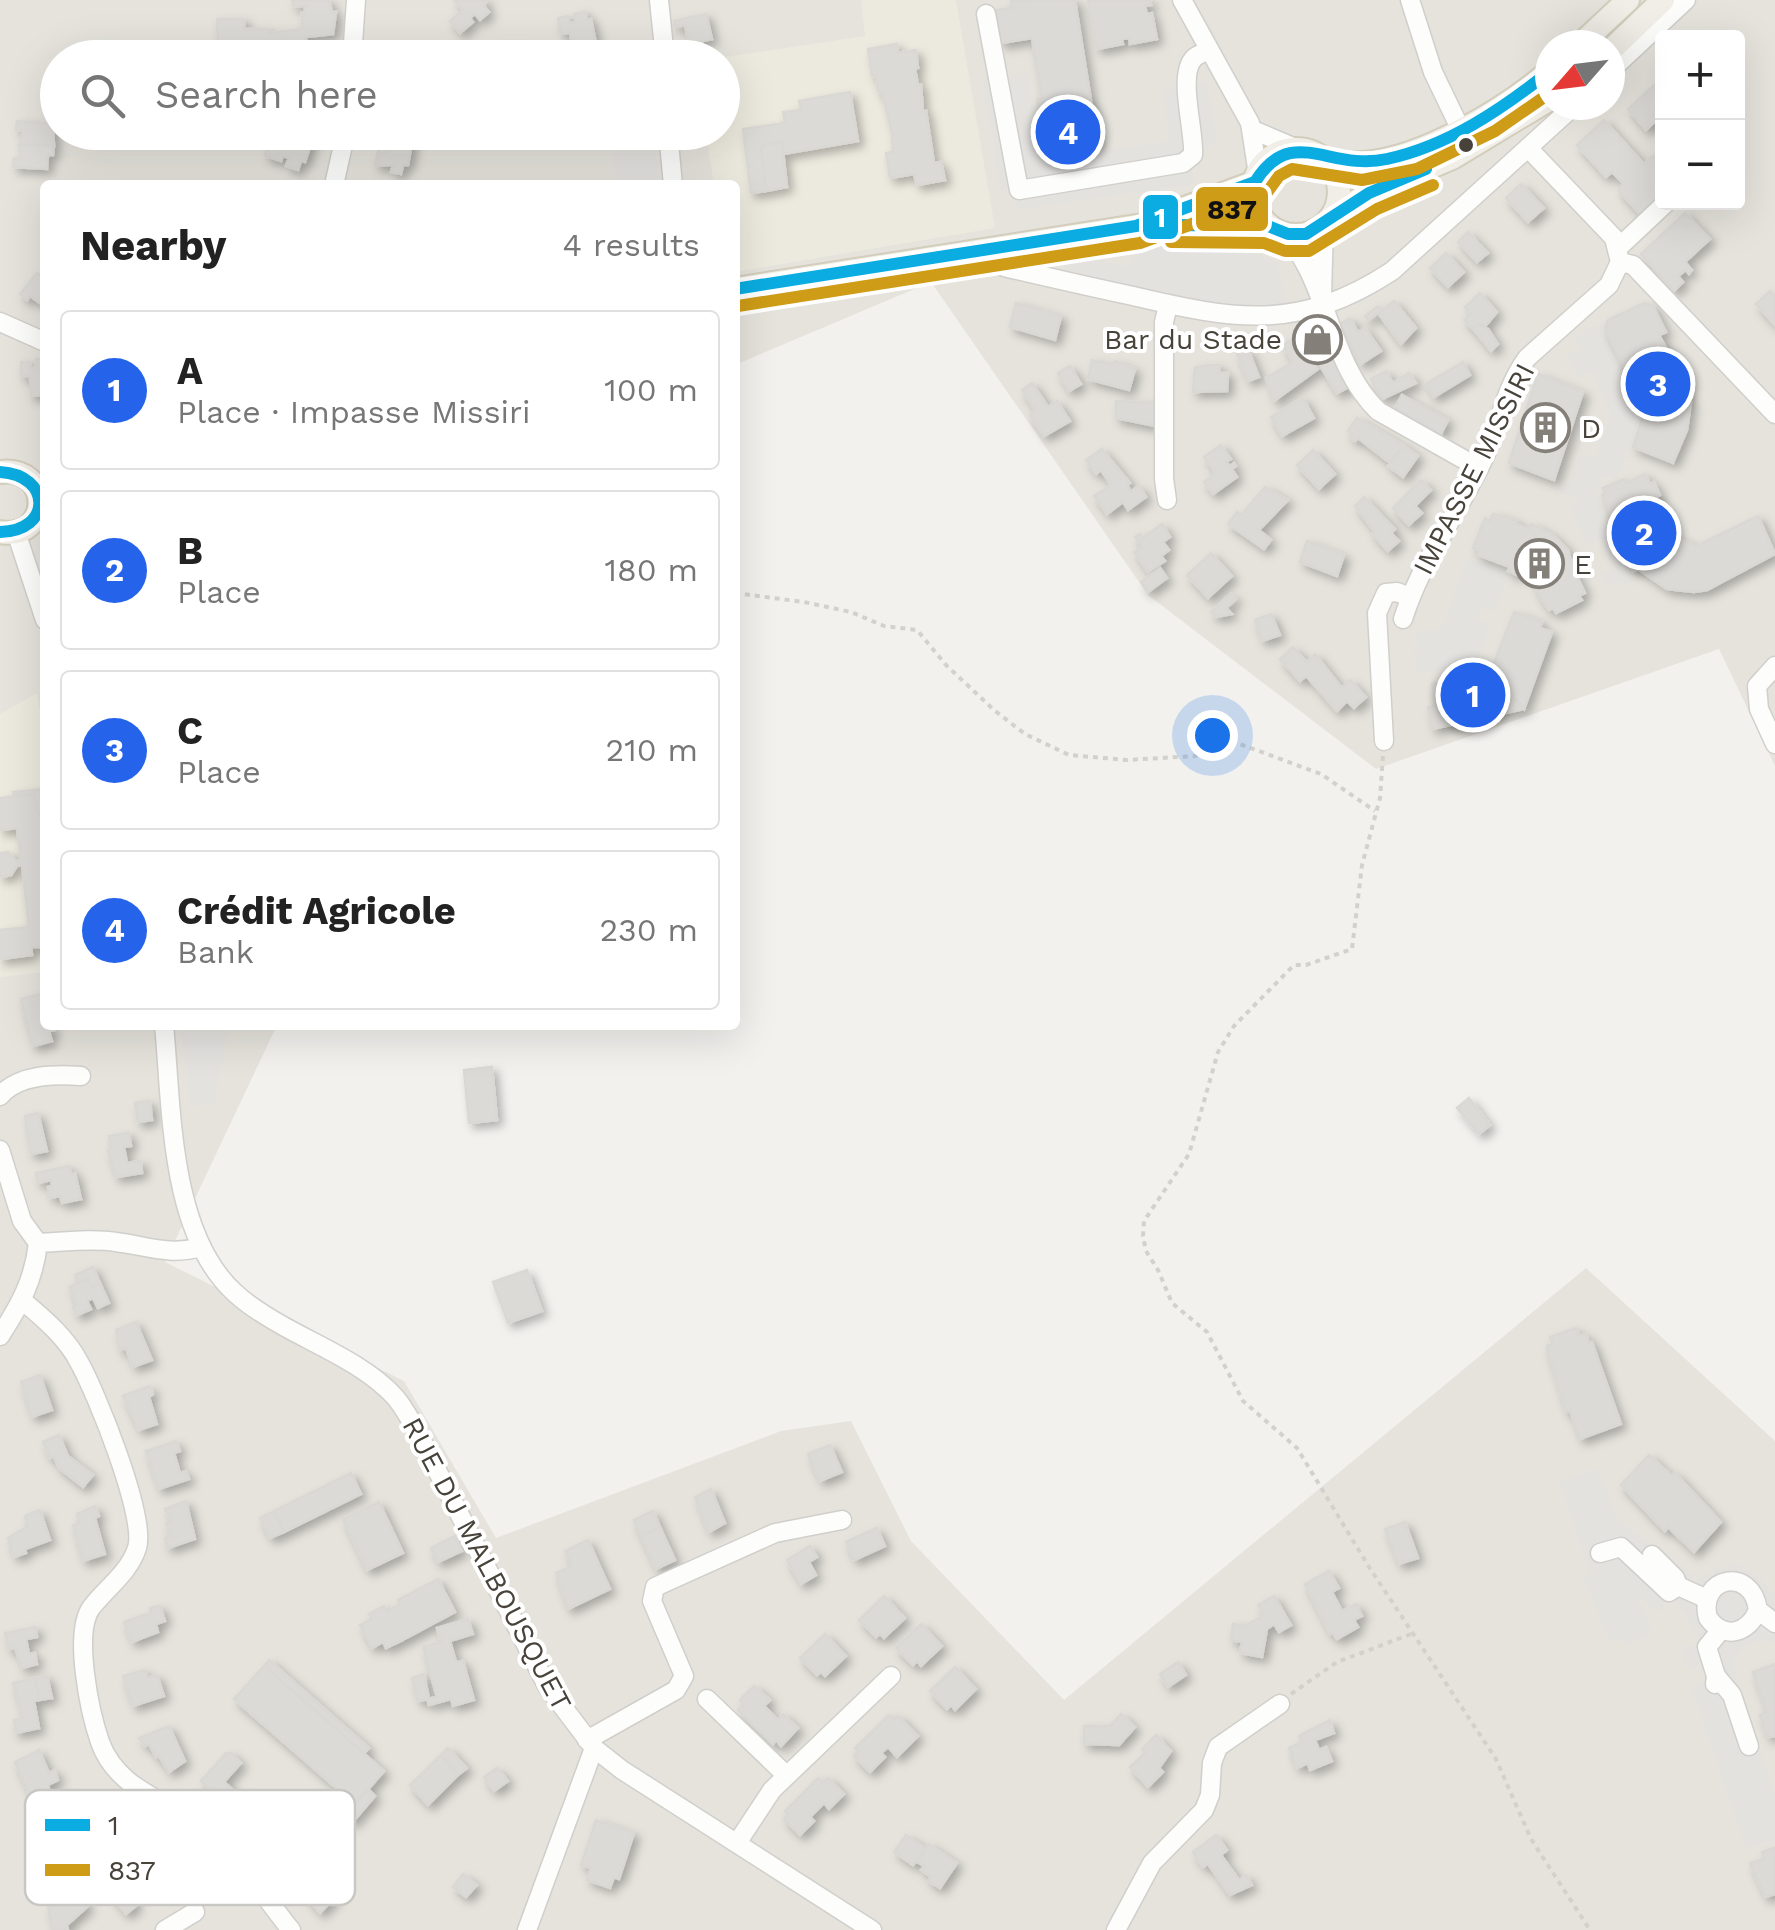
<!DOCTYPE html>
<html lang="en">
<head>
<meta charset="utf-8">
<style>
	:root { --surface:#fff; --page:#f6f6f6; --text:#222; --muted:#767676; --line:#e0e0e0; --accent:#2563eb }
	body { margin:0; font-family:"Work Sans",sans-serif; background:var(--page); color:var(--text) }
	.controls { position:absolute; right:30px; top:30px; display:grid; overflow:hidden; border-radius:10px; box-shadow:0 10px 40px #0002 }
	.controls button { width:90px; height:90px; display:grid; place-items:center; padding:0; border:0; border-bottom:2px solid var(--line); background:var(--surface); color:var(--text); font:50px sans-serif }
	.compass { position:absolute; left:1535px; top:30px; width:90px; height:90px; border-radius:50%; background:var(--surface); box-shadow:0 10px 40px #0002; rotate:242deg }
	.you { position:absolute; left:1212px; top:735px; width:35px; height:35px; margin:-25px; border:8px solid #fff; border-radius:50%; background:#1a73e8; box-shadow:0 0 0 15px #1a73e833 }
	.badge { display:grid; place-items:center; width:65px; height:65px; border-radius:50%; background:var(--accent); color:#fff; font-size:32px; font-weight:700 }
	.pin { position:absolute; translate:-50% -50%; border:5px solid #fff; box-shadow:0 2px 10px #0006 }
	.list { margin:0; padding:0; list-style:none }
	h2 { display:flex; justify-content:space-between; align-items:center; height:130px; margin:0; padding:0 40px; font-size:42px }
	h2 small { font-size:32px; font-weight:400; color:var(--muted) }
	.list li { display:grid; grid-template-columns:65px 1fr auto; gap:30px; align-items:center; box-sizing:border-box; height:160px; margin:0 20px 20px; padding:0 20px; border:2px solid var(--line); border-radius:10px }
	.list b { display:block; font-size:38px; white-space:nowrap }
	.list p { margin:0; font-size:32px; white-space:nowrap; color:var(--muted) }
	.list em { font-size:32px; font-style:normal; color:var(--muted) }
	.icon { flex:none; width:55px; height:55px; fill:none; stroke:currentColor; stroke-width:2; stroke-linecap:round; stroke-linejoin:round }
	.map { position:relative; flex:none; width:1775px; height:1930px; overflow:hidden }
	.search { position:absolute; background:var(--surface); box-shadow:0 10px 40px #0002; left:40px; top:40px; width:700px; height:110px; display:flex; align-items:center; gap:25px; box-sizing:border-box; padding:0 35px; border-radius:55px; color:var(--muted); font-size:38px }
	.panel { position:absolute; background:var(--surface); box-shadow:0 10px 40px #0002; left:40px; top:180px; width:700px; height:850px; border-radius:10px }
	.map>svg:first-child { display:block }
	.residential { fill:#e5e3dc; fill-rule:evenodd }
	.education { fill:#ece9de }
	.parking { fill:#e4e2df }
	.building { fill:#dcdad6; stroke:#dad8d4; stroke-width:2.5; filter:url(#shadow) }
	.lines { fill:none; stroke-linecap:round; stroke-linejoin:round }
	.minor-casing { stroke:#d0cfcb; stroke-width:21 }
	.major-casing { stroke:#d3cdbd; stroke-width:26 }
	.path { stroke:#d2d1cc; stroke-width:4; stroke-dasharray:5 5; stroke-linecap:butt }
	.minor { stroke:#fdfdfc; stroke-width:18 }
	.major { stroke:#f0eee6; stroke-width:22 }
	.bus-1-casing { stroke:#fff; stroke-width:20 }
	.bus-2-casing { stroke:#fff; stroke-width:20 }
	.bus-1 { stroke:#0bace1; stroke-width:12 }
	.bus-2 { stroke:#ce9c16; stroke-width:12 }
	.bus-dot { fill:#48433a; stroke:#fff; stroke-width:4 }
	.labels { text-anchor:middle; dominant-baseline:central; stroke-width:8; stroke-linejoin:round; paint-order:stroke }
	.poi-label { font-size:28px; fill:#48433a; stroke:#fff; text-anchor:start }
	.street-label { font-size:28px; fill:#48433a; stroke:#fff }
	.key { fill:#fff; stroke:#c8c7c4; stroke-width:2.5 }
	.key-label { font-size:28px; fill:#48433a }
	.line-badge { stroke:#fff; stroke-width:4 }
	.badge-label { font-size:28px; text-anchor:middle; font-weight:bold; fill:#fff }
	.pale-badge-label { font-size:28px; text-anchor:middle; font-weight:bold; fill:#111 }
</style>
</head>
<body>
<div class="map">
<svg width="1775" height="1930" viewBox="0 0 1775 1930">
	<defs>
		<filter id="shadow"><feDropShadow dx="5" dy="5" stdDeviation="5" flood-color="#0004"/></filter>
	</defs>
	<rect width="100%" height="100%" fill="#f2f1ee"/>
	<path class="residential" d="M0 0H1775V766L1719 649 1376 769 1148 595 931 282 735 365V185H45V1025H277L165 1262 404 1381 496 1538 781 1431 851 1421 911 1541 1064 1700 1586 1268 1775 1441V1930H0ZM1662 38H1738V202H1662ZM1550 45H1610V105H1550ZM58 58H722V132H58Z"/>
	<g class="education">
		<path d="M861 0H956L995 228 735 272V185H714L706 133 722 132 723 92 730 87 725 57 865 36Z"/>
		<path d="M37 693 45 740V972L0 977V714Z"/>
	</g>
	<g class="parking">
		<path d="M1027 72 1040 161 1170 141 1163 88 1207 81 1217 143 1206 148 1192 167 1194 184 1019 209 1014 189 1000 191 983 82Z"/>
		<path d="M609 133H652L660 185H617Z"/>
		<path d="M1144 245 1261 255 1277 263 1283 285 1285 306H1216L1064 270 1073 250 1125 267Z"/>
		<path d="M1602 322 1644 410 1616 479 1604 475 1595 495 1634 581 1622 586 1619 582 1608 586 1601 574 1613 567 1601 540 1588 545 1569 505 1578 499 1555 491 1558 482 1570 486 1580 454 1595 458 1611 414 1591 371 1578 377 1568 355 1581 349 1576 337Z"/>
		<path d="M1468 558 1508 574 1495 611 1481 606 1475 619 1490 625 1477 661 1418 674 1412 648 1419 647 1416 632 1442 628Z"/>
		<path d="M180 1025H229L214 1103 191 1107Z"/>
		<path d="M1597 1468 1617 1520 1694 1576 1658 1612 1638 1593 1652 1634 1626 1645 1622 1638 1610 1642 1584 1577 1590 1574 1559 1481Z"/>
		<path d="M1735 1564 1757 1575 1775 1596V1644L1762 1639 1746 1646 1734 1657 1733 1670 1775 1798V1840L1746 1849 1691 1686 1709 1680 1704 1664 1688 1669 1681 1649 1698 1643 1689 1617 1674 1604 1699 1578 1718 1568Z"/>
	</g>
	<g class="building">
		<path d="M292 0H329L332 12H336L333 34 306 37V53L268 57 269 54H243V45H218L217 19H244V29H269V33L302 29V13H305V6H293Z"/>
		<path d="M454 0H487L484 6 489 12 480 20 475 14 470 18 473 22 460 33 450 21 463 10Z"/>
		<path d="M1044 0H1075L1098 145 1046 154 1037 99 1042 97 1032 38 1001 43 996 10 1012 8 1011 1Z"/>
		<path d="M1088 0H1150L1151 5 1145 6 1147 14 1152 13 1157 39 1130 44 1129 38 1122 39 1123 44 1097 49Z"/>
		<path d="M585 11 587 20 591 19 597 48 573 52 570 33 561 34 558 18 568 16 569 23 576 22 574 14Z"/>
		<path d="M706 14 712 39 689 44 685 25 675 27 674 21Z"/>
		<path d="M504 44 513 49 515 44 538 55 505 58 499 54Z"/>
		<path d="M897 44 898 53 916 50 918 68 915 69 918 85H921L923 112 926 111 934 163 941 162 945 180 917 185 914 174 890 178 886 153 893 152 892 134 882 92H878L876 76H872L868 49Z"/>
		<path d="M1662 78V115L1646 130 1628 109Z"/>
		<path d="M850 92 858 141 783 154 782 142 761 146 766 191 751 193 743 129 785 123 783 112 801 110 799 101Z"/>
		<path d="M1604 120 1644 164 1653 156 1662 166V193L1640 214 1619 191 1623 183 1612 172 1606 177 1577 145Z"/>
		<path d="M17 121 53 124 54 146 19 144 24 130H16Z"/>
		<path d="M287 132H315L305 162 301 161 298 170 286 166 289 158 283 156 281 161 265 156 269 141 283 146Z"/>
		<path d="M390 133 413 137 408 165H403L401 174 391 172 393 165 375 166 378 151 386 153Z"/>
		<path d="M782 142 787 187 766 191 761 146Z"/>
		<path d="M19 144 54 146 53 155H48L47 169 13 167 14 158 22 159Z"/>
		<path d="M1521 184 1544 208 1528 222 1506 198Z"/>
		<path d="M1685 213 1710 239 1685 262 1692 270 1689 274 1686 270 1678 276 1683 282 1674 291 1641 254Z"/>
		<path d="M1468 232 1488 253 1477 262 1458 242Z"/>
		<path d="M1446 253 1464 272 1448 287 1430 268Z"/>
		<path d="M37 273 45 277V297L40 303 30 296 27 300 20 294Z"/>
		<path d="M1770 291 1775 297V325L1756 304Z"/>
		<path d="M1480 293 1497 312 1483 329 1479 324 1473 329 1464 320 1471 314 1465 307Z"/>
		<path d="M1394 301 1416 328 1401 344 1378 313 1368 320 1365 316 1378 306 1381 311Z"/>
		<path d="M1016 303 1061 316 1055 340 1010 327Z"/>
		<path d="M1644 303 1653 306 1666 332 1659 335 1675 364 1673 365 1676 373 1682 370 1688 382 1682 385 1691 402 1687 430 1673 463 1633 447 1646 408 1652 406 1647 396 1640 400 1605 329 1608 320Z"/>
		<path d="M1350 318 1358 332 1365 328 1381 351 1361 364 1340 324Z"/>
		<path d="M1479 324 1488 329 1498 344 1491 351 1473 329Z"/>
		<path d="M1321 329 1353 385 1337 393 1304 340Z"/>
		<path d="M1297 336 1318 369 1274 401 1266 378 1293 362 1283 345Z"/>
		<path d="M1248 349 1259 377 1248 381 1237 353Z"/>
		<path d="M36 359H45V395L31 396 30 376H21V362H30V368H36Z"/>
		<path d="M1092 360 1114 365 1115 361 1135 369 1129 390 1088 379Z"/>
		<path d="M1463 362 1470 375 1434 397 1426 384Z"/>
		<path d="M1210 365H1220L1219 373H1228L1227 391 1193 392 1195 367Z"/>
		<path d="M1070 366 1081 384 1069 391 1058 373Z"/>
		<path d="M1386 371 1393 383 1409 373 1416 383 1382 399 1371 379Z"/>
		<path d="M1538 374 1583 392 1554 480 1509 463Z"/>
		<path d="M1032 383 1048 407 1057 401 1070 421 1044 436 1030 415 1036 411 1022 390Z"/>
		<path d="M1402 395 1448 420 1441 434 1395 408Z"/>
		<path d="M1303 398 1314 418 1282 436 1271 417Z"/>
		<path d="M1116 401 1155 403V426L1116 418Z"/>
		<path d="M1357 418 1404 445 1390 463 1358 438 1355 441 1350 438 1353 435 1348 431Z"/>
		<path d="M1221 445 1231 459 1226 462 1230 466 1234 463 1236 466 1232 469 1237 477 1213 494 1204 482 1214 475 1213 469 1204 457Z"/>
		<path d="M1404 445 1418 456 1403 477 1388 466Z"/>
		<path d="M1102 449 1130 483 1127 485 1131 491 1139 486 1146 497 1128 510 1123 502 1107 514 1094 496 1111 485 1101 470 1096 474 1086 460Z"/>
		<path d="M1313 450 1335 474 1319 489 1297 465Z"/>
		<path d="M1645 474 1650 484 1654 482 1660 495 1655 498 1672 535 1696 546 1758 516 1775 554 1707 590 1694 592 1667 589 1638 569 1633 571 1614 537 1617 536 1615 526 1602 495 1605 493 1603 488 1624 479 1626 483Z"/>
		<path d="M1421 480 1431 490 1415 506 1422 513 1409 525 1393 508Z"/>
		<path d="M1265 487 1288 500 1259 530 1271 540 1264 549 1228 524 1237 512 1241 515Z"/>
		<path d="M1364 497 1395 529 1391 533 1399 541 1388 551 1372 534 1375 532 1355 506Z"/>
		<path d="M1493 514 1517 521 1516 524 1529 529 1532 524 1553 535 1568 550 1571 561 1573 560 1577 568 1574 570 1585 593 1579 596 1582 600 1556 613 1553 608 1549 610 1540 597 1531 575 1519 570 1517 575 1508 571 1510 567 1478 555 1480 551 1473 548 1485 518 1490 521Z"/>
		<path d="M1162 524 1170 537 1163 542 1169 550 1161 556 1165 561 1148 572 1134 552 1142 547 1135 537 1140 534 1143 538Z"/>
		<path d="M1307 541 1344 555 1337 576 1300 562Z"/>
		<path d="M1211 553 1232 576 1208 598 1187 575Z"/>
		<path d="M1160 568 1167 578 1148 592 1141 582Z"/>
		<path d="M1231 594 1236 599 1226 608 1232 614 1216 617 1211 612Z"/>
		<path d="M1514 612 1542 622 1540 628 1552 632 1524 709 1491 671Z"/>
		<path d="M1271 614 1280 635 1262 641 1255 620Z"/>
		<path d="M1293 647 1307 662 1315 654 1342 688 1350 680 1366 697 1354 708 1347 701 1337 711 1306 676 1300 681 1280 659Z"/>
		<path d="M1491 671 1524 709 1432 729 1428 707 1436 706 1432 684Z"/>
		<path d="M43 789 45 813H37L34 794 14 796 13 792Z"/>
		<path d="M34 794 37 813H45V947H31L32 955 0 959V930L29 927 22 865 17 866 11 875 0 877V853L8 852 16 861 21 860 17 828 0 830V798Z"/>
		<path d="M45 993V1025H52L54 1030 49 1031 52 1041 33 1046 21 999Z"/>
		<path d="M492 1067 497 1120 469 1123 464 1070Z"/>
		<path d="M1469 1098 1490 1125 1479 1134 1457 1108Z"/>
		<path d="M150 1101 152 1120 138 1122 135 1103Z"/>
		<path d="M38 1113 47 1151 31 1154 25 1116Z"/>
		<path d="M129 1133 131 1146 124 1147 127 1163 141 1161 142 1173 116 1177 108 1150 111 1149 109 1136Z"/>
		<path d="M69 1166 71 1174 75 1173 81 1199 62 1203 60 1196 50 1198 48 1187 52 1186 51 1180 38 1183 36 1173Z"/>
		<path d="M93 1267 100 1283 91 1287 87 1279 78 1283 75 1275Z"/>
		<path d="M527 1270 542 1311 508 1323 493 1282Z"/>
		<path d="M87 1279 91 1287 100 1283 109 1303 98 1308 93 1298 87 1301 91 1309 77 1315 73 1306 77 1304 69 1287Z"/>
		<path d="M136 1322 152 1360 133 1367 126 1348 120 1350 116 1330Z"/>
		<path d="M1576 1328 1579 1336 1586 1334 1589 1343 1592 1342 1621 1424 1580 1439 1570 1410 1566 1412 1548 1353 1547 1346 1553 1344 1550 1337Z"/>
		<path d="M40 1375 52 1410 32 1417 21 1382Z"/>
		<path d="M150 1386 153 1394 149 1397 157 1424 139 1430 123 1396Z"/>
		<path d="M59 1435 68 1456 93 1475 83 1487 59 1468 54 1457 50 1458 43 1442Z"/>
		<path d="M176 1441 180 1451 174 1453 180 1473 186 1471 189 1479 159 1489 146 1451Z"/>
		<path d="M830 1445 842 1472 820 1481 808 1454Z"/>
		<path d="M1649 1455 1672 1476 1675 1473 1721 1522 1694 1552 1668 1527 1665 1531 1621 1485Z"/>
		<path d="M351 1473 361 1494 284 1532 274 1511Z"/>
		<path d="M711 1489 725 1523 709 1532 695 1497Z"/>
		<path d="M186 1501 195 1539 168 1548 165 1538 171 1536 166 1524 171 1521 165 1509Z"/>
		<path d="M379 1502 403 1553 367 1570 343 1519Z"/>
		<path d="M95 1506 99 1516 95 1518 105 1554 83 1561 73 1525 79 1523 77 1514Z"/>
		<path d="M40 1510 50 1540 25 1549 26 1553 14 1557 8 1538 28 1526 25 1516Z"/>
		<path d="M274 1511 284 1532 270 1538 260 1518Z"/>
		<path d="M653 1511 660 1527 641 1536 634 1520Z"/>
		<path d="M1405 1522 1418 1558 1399 1564 1385 1529Z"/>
		<path d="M660 1527 675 1560 656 1569 641 1536Z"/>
		<path d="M877 1528 885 1546 854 1560 846 1542Z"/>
		<path d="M455 1536 462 1551 438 1562 431 1548Z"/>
		<path d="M588 1540 610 1589 568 1609 556 1573 572 1566 565 1551Z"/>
		<path d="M810 1546 817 1557 809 1562 816 1575 801 1584 787 1560Z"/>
		<path d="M1329 1571 1339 1588 1332 1592 1342 1611 1356 1604 1362 1616 1354 1620 1358 1627 1337 1639 1333 1633 1330 1634 1305 1584Z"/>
		<path d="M438 1579 455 1612 401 1641 386 1648 383 1642 372 1648 360 1625 372 1619 369 1614 384 1606 387 1612 400 1604 398 1600Z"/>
		<path d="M884 1596 905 1618 884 1638 880 1634 876 1637 859 1620Z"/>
		<path d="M1274 1596 1291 1625 1279 1632 1274 1624 1267 1629 1262 1657 1240 1653 1242 1642 1231 1640 1233 1624 1245 1626 1264 1615 1258 1605Z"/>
		<path d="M160 1606 165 1621 156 1624 158 1632 132 1642 124 1622 151 1613 150 1608Z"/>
		<path d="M468 1619 473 1634 450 1641 456 1662 463 1661 474 1700 453 1706 451 1699 429 1705 427 1699 437 1697 423 1647 441 1642 437 1628Z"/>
		<path d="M921 1624 942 1646 921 1666 917 1661 913 1665 896 1648Z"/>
		<path d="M36 1627 37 1637 26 1639 29 1654 35 1653 37 1664 22 1668 15 1648 9 1649 5 1633Z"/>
		<path d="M825 1634 846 1656 825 1676 821 1672 817 1675 800 1658Z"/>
		<path d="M269 1660 369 1748 364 1754 264 1666Z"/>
		<path d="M1178 1662 1186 1675 1168 1687 1160 1674Z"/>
		<path d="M1775 1664V1736L1768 1737 1760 1715 1767 1712 1753 1672Z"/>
		<path d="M264 1666 384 1771 345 1816 333 1807 343 1794 234 1699Z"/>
		<path d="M955 1667 976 1689 955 1710 951 1705 947 1709 930 1691Z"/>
		<path d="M145 1670 147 1678 157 1675 164 1696 133 1706 123 1676Z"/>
		<path d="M424 1674 429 1699 418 1701 412 1678Z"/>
		<path d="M47 1676 52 1698 39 1700 35 1678Z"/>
		<path d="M35 1678 39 1700 34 1701 39 1728 16 1733 14 1720 23 1718 13 1683Z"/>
		<path d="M754 1686 770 1700 764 1706 778 1720 783 1714 798 1728 781 1746 776 1740 773 1744 738 1710 744 1704 740 1700Z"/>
		<path d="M1121 1714 1135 1727 1119 1745 1084 1744V1726H1110Z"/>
		<path d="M889 1715 894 1720 898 1716 918 1736 897 1757 888 1747 881 1753 885 1757 870 1772 854 1756 859 1751 855 1748Z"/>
		<path d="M1330 1720 1334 1733 1315 1740 1319 1750 1326 1747 1332 1761 1310 1770 1308 1763 1297 1768 1289 1748 1301 1743 1299 1736Z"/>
		<path d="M169 1726 185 1761 169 1772 159 1756 156 1757 149 1744 145 1746 139 1738Z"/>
		<path d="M1156 1735 1171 1751 1159 1768 1163 1772 1148 1787 1130 1767 1145 1753 1142 1749Z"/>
		<path d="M448 1748 467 1768 458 1775 441 1755Z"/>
		<path d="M39 1750 49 1773 55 1770 58 1780 48 1785 50 1792 30 1796 15 1762Z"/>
		<path d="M226 1753H231L241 1763 224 1782 240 1796 226 1811 210 1797 213 1792 201 1781Z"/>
		<path d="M441 1755 458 1775 428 1805 410 1785Z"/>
		<path d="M497 1768 508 1781 494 1791 484 1777Z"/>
		<path d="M818 1778 823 1783 828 1778 844 1794 829 1809 824 1803 810 1817 814 1821 800 1835 784 1819 788 1815 785 1811Z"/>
		<path d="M368 1789 375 1796 352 1823 345 1816Z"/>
		<path d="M596 1820 634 1833 619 1879 614 1877 610 1888 587 1880 591 1868 581 1865Z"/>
		<path d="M906 1835 925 1848 913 1865 894 1852Z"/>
		<path d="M1216 1835 1227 1850 1221 1855 1239 1880 1246 1875 1252 1885 1230 1895 1208 1864 1203 1867 1193 1852Z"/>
		<path d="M929 1844 957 1863 940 1888 928 1881 931 1877 921 1870 924 1866 917 1862Z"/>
		<path d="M1775 1848V1894L1765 1897 1750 1863 1764 1859 1762 1852Z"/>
		<path d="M311 1852 322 1861 319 1866 325 1872 314 1885 335 1897 320 1913 296 1885 301 1878 295 1872Z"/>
		<path d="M136 1865 147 1886 132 1899 136 1906 126 1914 106 1889Z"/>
		<path d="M463 1874 477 1885 466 1897 453 1887Z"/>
		<path d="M75 1890 88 1906 67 1925 68 1930H53L48 1907 58 1904Z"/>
	</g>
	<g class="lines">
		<defs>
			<g id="minor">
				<path d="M659 0 665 58"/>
				<path d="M1182 0 1250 123 1258 174"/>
				<path d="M1410 0 1433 72 1458 124 1456 142"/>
				<path d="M986 14 1019 190 1183 163 1193 155C1195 131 1177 75 1194 58 1198 54 1204 53 1208 50"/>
				<path d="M352 58 356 0"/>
				<path d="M1610 71 1686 0"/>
				<path d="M1253 130 1300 150"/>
				<path d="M668 132 673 185"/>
				<path d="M334 185 346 132"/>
				<path d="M1288 234C1294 246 1302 257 1308 269 1331 315 1339 373 1378 411L1479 468"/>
				<path d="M1618 248 1667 202"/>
				<path d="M1620 262 1633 265 1775 414"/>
				<path d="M1004 267C1047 277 1090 287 1133 296 1235 320 1299 332 1392 271L1575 105"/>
				<path d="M1322 295 1324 225"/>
				<path d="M0 322 45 342"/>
				<path d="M1167 500 1164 479V322L1168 305"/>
				<path d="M16 532 45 620"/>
				<path d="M1403 619C1422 559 1458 514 1484 458 1500 424 1505 388 1527 358L1609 285 1620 262 1614 238 1529 149"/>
				<path d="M1775 666 1757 686 1759 709 1775 744"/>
				<path d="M1384 741 1377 613 1386 593 1397 592 1410 597"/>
				<path d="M164 1025C172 1107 169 1233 235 1293 250 1307 267 1317 285 1327 321 1347 367 1366 395 1397 403 1406 409 1418 416 1429L547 1686 594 1748 622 1770 872 1930"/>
				<path d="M0 1096C18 1074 55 1074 81 1076"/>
				<path d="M0 1150 22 1221 38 1243"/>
				<path d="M23 1301C43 1318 66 1337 79 1362 96 1392 147 1518 137 1548 129 1573 106 1588 91 1608 73 1634 90 1713 100 1742 119 1795 176 1801 214 1836 243 1863 266 1899 291 1930"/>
				<path d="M0 1336C20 1305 34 1280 38 1243 63 1242 91 1238 116 1242 147 1246 170 1256 201 1247"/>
				<path d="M1600 1553 1621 1547 1669 1592 1678 1586 1707 1599"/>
				<path d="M1652 1555 1675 1578 1678 1586"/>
				<path d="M1758 1610C1748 1634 1724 1640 1708 1618 1697 1577 1752 1565 1758 1610L1775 1623"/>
				<path d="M1716 1676 1732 1695 1749 1746"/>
				<path d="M1715 1684 1716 1676 1707 1647 1721 1630"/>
				<path d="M707 1699 786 1775"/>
				<path d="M587 1740 676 1690 684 1676 652 1601 655 1587 775 1533 842 1520"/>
				<path d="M737 1843 772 1790 891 1676"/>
				<path d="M165 1930 195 1912"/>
				<path d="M527 1930 594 1748"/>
				<path d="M1116 1930 1152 1863 1204 1810 1210 1795 1212 1763 1218 1747 1280 1704"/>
			</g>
			<g id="major">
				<path d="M1580 45 1628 0"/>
				<path d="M1610 51 1663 0"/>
				<circle cx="1296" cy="192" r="43"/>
				<path d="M1324 160C1337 162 1350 164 1363 163 1423 159 1505 109 1550 71"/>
				<path d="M1332 216 1369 193 1452 158 1550 99"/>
				<path d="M1155 219 1255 182"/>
				<path d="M735 289 1136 226 1232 224 1268 226"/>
				<path d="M0 472C53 465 52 541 0 532"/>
			</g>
		</defs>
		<use href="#minor" class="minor-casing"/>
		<use href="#major" class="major-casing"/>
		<g class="path">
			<path d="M735 593 804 602 851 612 884 626 917 630 946 665 994 710 1025 734 1069 755 1127 760 1195 756 1237 743 1321 774 1375 811"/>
			<path d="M1383 756 1380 798 1362 865 1352 949 1306 965H1294L1234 1026 1218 1052 1189 1154 1144 1221 1143 1236 1146 1251 1158 1270 1172 1303 1207 1332 1243 1401 1297 1448 1369 1567 1496 1759 1531 1839 1590 1930"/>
			<path d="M1291 1694 1337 1662 1414 1633"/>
			<path d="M201 1898 207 1887 224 1872"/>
		</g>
		<use href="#minor" class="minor"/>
		<use href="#major" class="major"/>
		<defs>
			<g id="bus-1">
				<path d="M1171 225 1268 226 1288 234H1306L1369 193 1426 169"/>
				<path d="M735 289 1136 226 1255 182C1292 123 1329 172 1387 159 1448 146 1502 109 1550 71"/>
				<path d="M0 472C52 475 53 531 0 532"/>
			</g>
			<g id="bus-2">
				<path d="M1171 242 1264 243 1285 251H1309L1377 209 1433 185"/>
				<path d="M738 306 1140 243 1263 198 1279 176 1292 169 1362 180 1417 169 1495 131 1550 93"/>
			</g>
		</defs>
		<use href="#bus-1" class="bus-1-casing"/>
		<use href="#bus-2" class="bus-2-casing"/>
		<use href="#bus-1" class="bus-1"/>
		<use href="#bus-2" class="bus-2"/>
	</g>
	<defs>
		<symbol id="shop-ring" viewBox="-11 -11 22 22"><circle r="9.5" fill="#fff" stroke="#848079" stroke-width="1.5"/><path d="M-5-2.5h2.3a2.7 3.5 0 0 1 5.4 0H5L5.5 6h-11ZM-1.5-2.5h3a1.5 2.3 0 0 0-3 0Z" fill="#848079"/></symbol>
		<symbol id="building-ring" viewBox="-11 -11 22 22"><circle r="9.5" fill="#fff" stroke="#848079" stroke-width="1.5"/><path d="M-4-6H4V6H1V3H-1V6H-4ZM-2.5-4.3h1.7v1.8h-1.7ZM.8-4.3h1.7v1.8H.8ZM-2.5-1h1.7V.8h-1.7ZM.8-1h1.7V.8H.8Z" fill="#848079"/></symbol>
	</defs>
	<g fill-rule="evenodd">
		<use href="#shop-ring" x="1290" y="312" width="55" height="55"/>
		<use href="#building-ring" x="1518" y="400" width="55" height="55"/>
		<use href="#building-ring" x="1512" y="536" width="55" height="55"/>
	</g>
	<circle class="bus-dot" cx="1466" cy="145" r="9"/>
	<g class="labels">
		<g class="poi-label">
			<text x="1282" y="339" text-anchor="end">Bar du Stade</text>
			<text x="1581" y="428">D</text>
			<text x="1574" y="564">E</text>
		</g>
		<g class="street-label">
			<text transform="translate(1474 469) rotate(-63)">IMPASSE MISSIRI</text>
			<text transform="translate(487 1564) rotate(62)">RUE DU MALBOUSQUET</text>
		</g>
	</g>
	<rect x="25" y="1790" width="330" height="115" rx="15" class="key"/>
	<rect x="45" y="1819" width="45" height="12" fill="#0bace1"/>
	<rect x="45" y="1864" width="45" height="12" fill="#ce9c16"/>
	<g class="key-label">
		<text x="108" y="1835">1</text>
		<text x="108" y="1880">837</text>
	</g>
	<g class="line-badge">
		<rect x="1194" y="185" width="76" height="48" rx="10" fill="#ce9c16"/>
		<rect x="1141" y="193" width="39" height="48" rx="10" fill="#0bace1"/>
	</g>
	<g class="badge-label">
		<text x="1160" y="227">1</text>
	</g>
	<g class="pale-badge-label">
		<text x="1232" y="219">837</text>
	</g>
</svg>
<div class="controls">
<button>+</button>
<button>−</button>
</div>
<svg class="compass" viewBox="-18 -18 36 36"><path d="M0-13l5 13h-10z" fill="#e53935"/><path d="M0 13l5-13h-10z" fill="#767676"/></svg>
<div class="you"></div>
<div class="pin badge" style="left:1473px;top:695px">1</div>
<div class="pin badge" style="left:1644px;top:533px">2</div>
<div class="pin badge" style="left:1658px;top:384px">3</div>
<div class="pin badge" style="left:1068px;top:132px">4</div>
<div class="search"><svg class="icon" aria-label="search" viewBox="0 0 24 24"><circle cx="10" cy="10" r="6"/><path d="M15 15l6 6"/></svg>Search here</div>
<section class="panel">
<h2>Nearby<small>4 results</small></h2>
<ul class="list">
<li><span class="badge">1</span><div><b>A</b><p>Place · Impasse Missiri</p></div><em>100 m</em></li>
<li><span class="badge">2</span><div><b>B</b><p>Place</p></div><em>180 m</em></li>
<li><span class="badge">3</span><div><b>C</b><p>Place</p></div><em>210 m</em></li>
<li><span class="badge">4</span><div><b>Crédit Agricole</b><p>Bank</p></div><em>230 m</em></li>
</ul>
</section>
</div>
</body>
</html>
